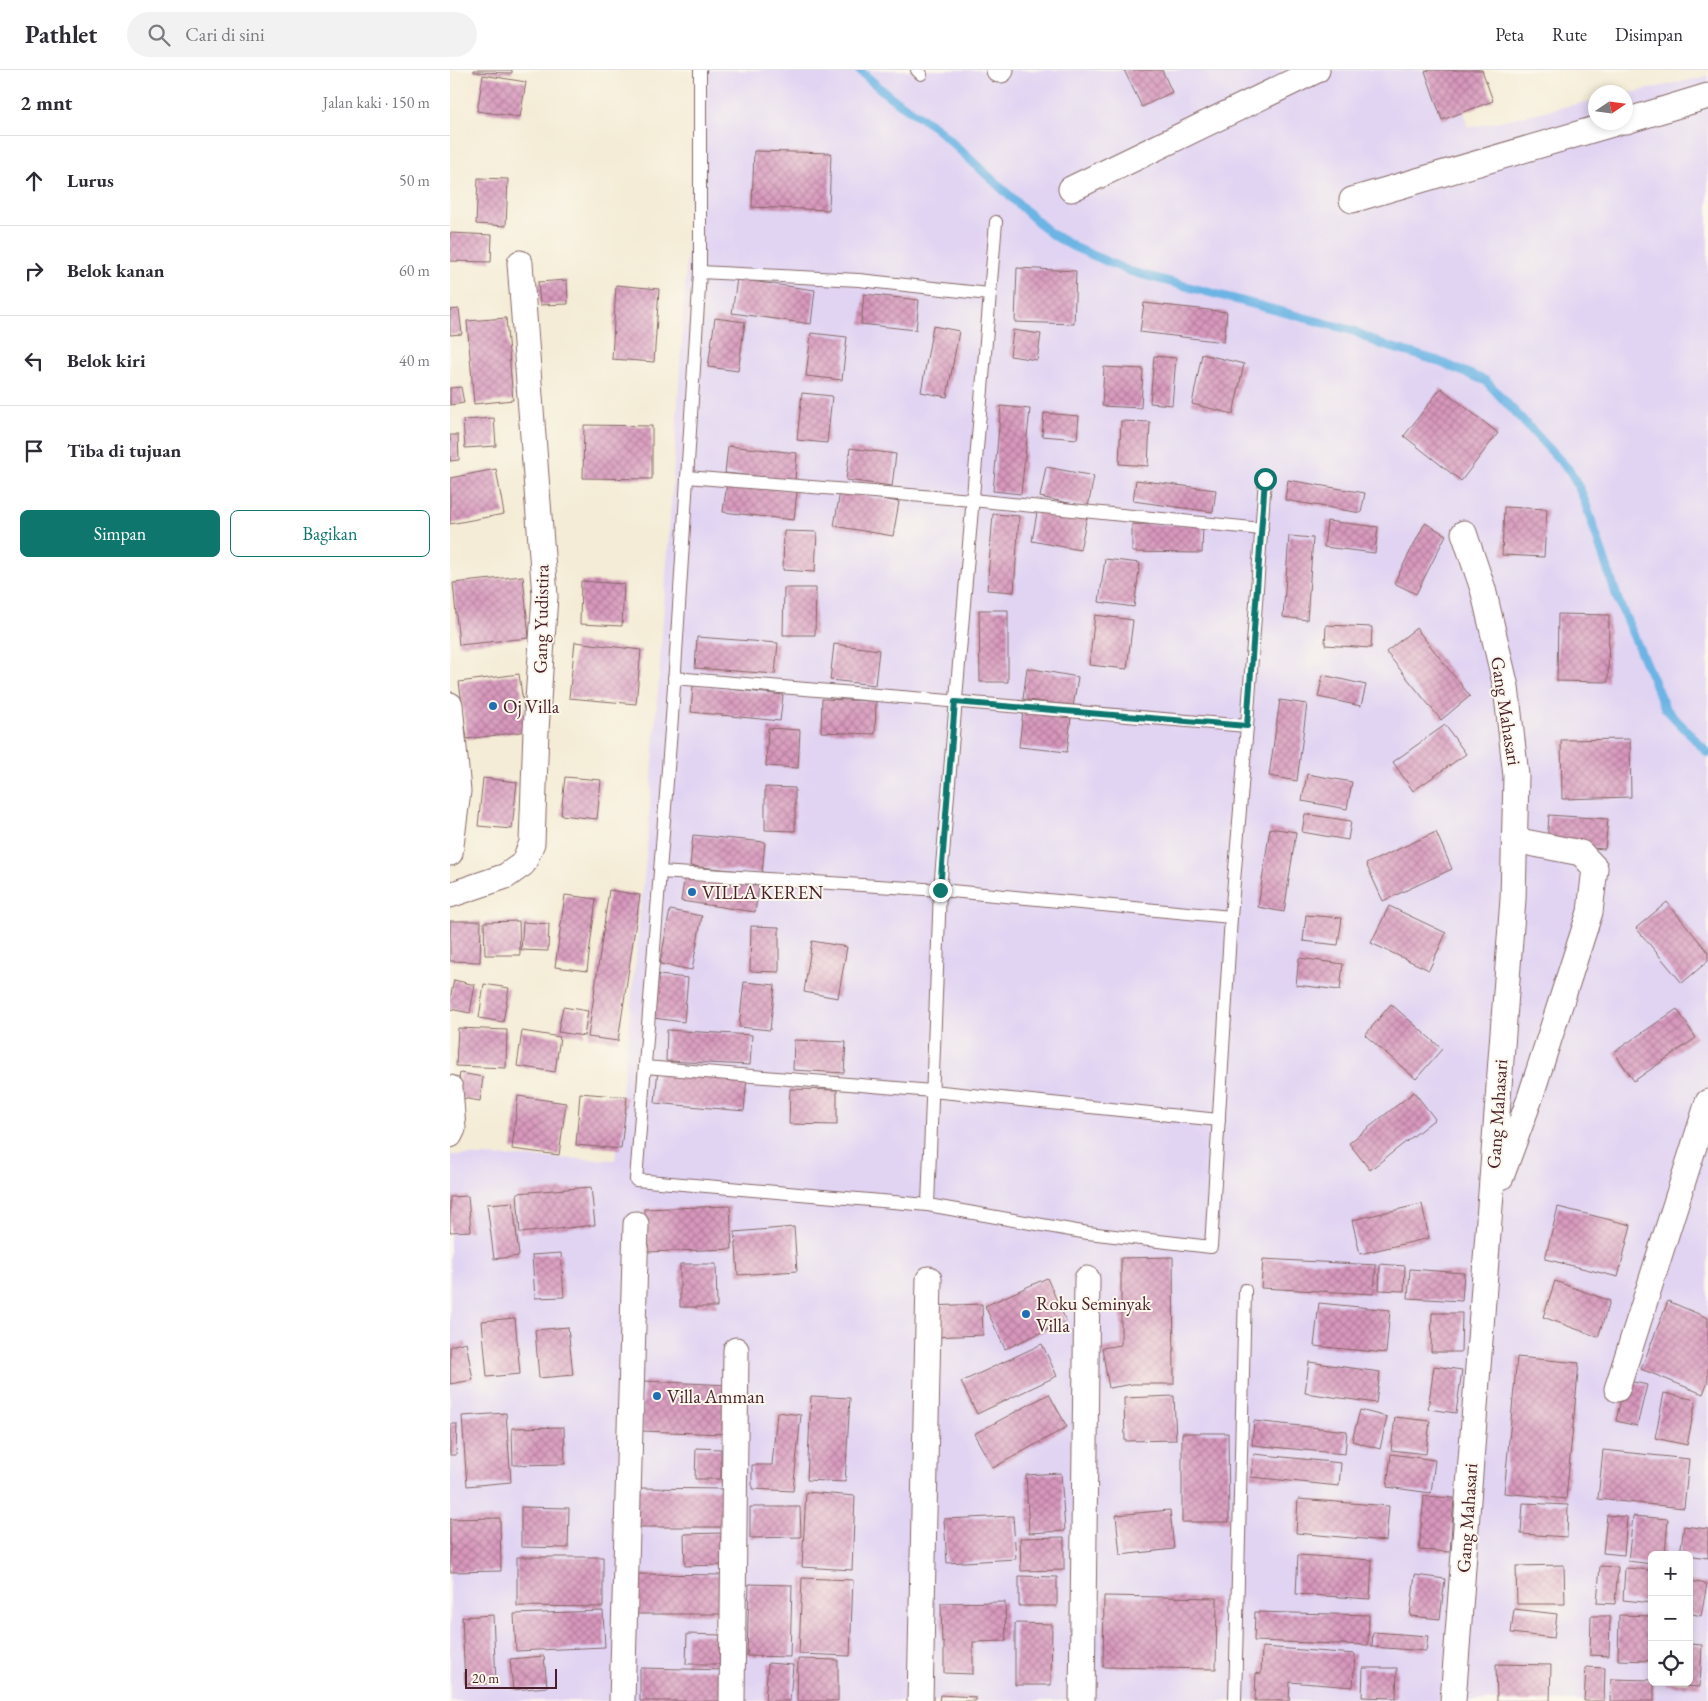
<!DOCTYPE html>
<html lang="id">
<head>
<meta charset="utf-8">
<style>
	:root { --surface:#fff; --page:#f2f2f3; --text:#2b2b33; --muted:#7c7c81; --line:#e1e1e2; --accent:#0f766e }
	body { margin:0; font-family:"EB Garamond",serif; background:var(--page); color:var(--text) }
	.controls { position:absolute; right:15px; bottom:15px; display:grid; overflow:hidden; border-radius:8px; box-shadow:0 2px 8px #0003 }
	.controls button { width:45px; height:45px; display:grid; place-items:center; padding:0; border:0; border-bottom:1px solid var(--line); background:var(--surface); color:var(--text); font:25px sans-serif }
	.compass { position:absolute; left:1138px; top:15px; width:45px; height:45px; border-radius:50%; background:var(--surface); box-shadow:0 2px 8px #0003; rotate:77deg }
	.scale { position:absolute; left:15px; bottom:12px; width:92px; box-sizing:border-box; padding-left:5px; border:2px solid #4a1f2b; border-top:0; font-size:14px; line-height:18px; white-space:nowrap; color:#4a1f2b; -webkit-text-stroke:4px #fbf7ec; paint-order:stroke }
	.stop { position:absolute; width:15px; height:15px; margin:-11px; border:4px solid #0f766e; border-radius:50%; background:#fff }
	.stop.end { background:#0f766e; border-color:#fff; box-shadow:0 1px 5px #0008 }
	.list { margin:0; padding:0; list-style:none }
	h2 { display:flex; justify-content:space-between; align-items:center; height:65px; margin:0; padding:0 20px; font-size:21px }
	h2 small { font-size:16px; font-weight:400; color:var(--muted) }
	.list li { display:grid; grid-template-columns:32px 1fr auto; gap:15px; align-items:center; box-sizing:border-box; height:90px; padding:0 20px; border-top:1px solid var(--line) }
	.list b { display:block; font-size:19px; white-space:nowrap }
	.list em { font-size:16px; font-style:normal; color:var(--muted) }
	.actions { display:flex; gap:10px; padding:15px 20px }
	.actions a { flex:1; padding:11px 0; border:1px solid var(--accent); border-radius:8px; text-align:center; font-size:18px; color:var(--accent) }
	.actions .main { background:var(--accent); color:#fff }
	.icon { flex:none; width:28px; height:28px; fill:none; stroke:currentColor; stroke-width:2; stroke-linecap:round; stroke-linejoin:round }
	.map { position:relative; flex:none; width:1258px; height:1631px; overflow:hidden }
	header { display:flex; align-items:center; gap:30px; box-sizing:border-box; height:70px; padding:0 25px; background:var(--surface); border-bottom:1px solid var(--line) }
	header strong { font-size:24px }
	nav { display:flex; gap:28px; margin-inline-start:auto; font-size:18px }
	.search { width:350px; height:45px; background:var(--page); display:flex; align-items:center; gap:12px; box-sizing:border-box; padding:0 18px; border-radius:28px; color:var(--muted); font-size:19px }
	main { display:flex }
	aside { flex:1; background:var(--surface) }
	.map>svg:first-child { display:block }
	.built { fill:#e1d4f3; fill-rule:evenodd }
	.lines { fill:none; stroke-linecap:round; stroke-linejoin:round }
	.stream { stroke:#6cb4e4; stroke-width:9 }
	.building { fill:url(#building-cross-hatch) }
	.service-casing { stroke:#866767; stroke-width:14 }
	.minor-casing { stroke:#866767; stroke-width:27 }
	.service { stroke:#fff; stroke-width:12 }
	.minor { stroke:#fff; stroke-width:25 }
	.route { stroke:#0f766e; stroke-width:6 }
	.poi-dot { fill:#1f6fb2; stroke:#fbf7ec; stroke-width:2 }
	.labels { text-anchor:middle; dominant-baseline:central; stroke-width:4; stroke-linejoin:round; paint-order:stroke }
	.street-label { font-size:19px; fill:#4a1f2b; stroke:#fbf7ec }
	.poi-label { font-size:19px; fill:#4a1f2b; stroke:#fbf7ec; text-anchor:start }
</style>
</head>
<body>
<header>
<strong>Pathlet</strong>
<div class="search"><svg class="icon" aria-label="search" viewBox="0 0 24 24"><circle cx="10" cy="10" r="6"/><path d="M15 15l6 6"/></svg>Cari di sini</div>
<nav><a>Peta</a><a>Rute</a><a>Disimpan</a></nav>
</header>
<main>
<aside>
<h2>2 mnt<small>Jalan kaki · 150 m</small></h2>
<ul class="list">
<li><svg class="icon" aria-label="ahead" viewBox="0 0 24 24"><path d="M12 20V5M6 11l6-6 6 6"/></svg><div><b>Lurus</b></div><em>50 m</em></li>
<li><svg class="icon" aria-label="right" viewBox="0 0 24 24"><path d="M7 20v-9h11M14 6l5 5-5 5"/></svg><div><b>Belok kanan</b></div><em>60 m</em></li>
<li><svg class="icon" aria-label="left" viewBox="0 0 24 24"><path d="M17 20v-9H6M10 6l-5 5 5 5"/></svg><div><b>Belok kiri</b></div><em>40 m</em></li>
<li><svg class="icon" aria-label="arrive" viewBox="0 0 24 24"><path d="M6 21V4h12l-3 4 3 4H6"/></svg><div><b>Tiba di tujuan</b></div></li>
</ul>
<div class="actions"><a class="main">Simpan</a><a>Bagikan</a></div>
</aside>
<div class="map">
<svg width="1258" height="1631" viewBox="0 0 1258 1631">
	<defs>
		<pattern id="building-cross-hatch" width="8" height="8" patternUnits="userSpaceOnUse" patternTransform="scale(1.25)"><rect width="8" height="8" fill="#d898bd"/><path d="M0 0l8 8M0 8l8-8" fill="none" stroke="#b17b9a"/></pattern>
	</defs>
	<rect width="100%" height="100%" fill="#fbf7ec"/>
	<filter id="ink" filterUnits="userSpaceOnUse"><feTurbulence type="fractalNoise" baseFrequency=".02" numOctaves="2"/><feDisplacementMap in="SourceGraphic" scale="10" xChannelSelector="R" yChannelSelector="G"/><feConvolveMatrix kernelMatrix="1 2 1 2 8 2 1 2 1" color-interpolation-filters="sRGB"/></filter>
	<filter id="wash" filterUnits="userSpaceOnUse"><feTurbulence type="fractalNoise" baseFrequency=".0096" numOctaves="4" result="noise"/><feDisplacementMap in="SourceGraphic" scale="20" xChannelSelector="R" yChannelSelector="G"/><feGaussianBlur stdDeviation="1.12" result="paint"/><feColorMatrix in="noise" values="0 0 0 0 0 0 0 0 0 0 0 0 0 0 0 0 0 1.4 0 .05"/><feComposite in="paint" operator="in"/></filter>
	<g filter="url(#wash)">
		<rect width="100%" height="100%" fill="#f4ecd6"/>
		<path class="built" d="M248 0H1004L1018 58 1145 30 1146 52H1176V24L1258 6V1631H0V1085L165 1090 197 778 226 364ZM1202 1485H1239V1612H1202Z"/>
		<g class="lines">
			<path class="stream" d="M409 0 439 26 485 57 600 163 624 177 679 201 904 261 930 274 985 290 1036 311 1120 401 1133 426 1168 530 1215 638 1258 683"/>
		</g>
		<g id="blocks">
			<g class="building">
				<path d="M24 0H62V3L24 2Z"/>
				<path d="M674 0H712L722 22 692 37Z"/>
				<path d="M979 0H1032L1043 31 992 50 975 1Z"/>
				<path d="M33 5 76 12 70 47 27 41Z"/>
				<path d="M304 81 381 83 379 140 302 137Z"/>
				<path d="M28 108 58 109 56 156 26 154Z"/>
				<path d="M0 163 42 165 41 192 0 191Z"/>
				<path d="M567 198 626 201 624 254 565 252Z"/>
				<path d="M287 209 365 220 361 254 282 243Z"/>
				<path d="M117 210 118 234 90 235 88 212Z"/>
				<path d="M166 215 209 219 204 292 162 289Z"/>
				<path d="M414 224 469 230 466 260 411 254Z"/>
				<path d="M694 233 777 242 774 272 690 262Z"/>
				<path d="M9 239 12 264 0 265V240Z"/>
				<path d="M56 248 63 330 24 334 17 251Z"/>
				<path d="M265 248 295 252 288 301 258 297Z"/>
				<path d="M483 256 509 261 497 327 471 322Z"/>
				<path d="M563 260 591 264 587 290 560 286Z"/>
				<path d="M361 263 397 267 392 310 356 306Z"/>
				<path d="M752 284 794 294 783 344 742 334Z"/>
				<path d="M704 286 726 288 722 335 700 333Z"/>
				<path d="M654 297 693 299 691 338 652 336Z"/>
				<path d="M11 317 14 333 0 335V318Z"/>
				<path d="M991 318 1048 363 1011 411 954 366Z"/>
				<path d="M352 323 382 326 377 373 347 370Z"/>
				<path d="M551 336 580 339 571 424 543 421Z"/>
				<path d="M594 343 629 346 627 369 592 366Z"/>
				<path d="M44 348 46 376 15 378 13 350Z"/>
				<path d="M671 351 700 352 698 396 669 394Z"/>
				<path d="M134 355 202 356V409L133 408Z"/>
				<path d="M0 365H8L9 390 0 391Z"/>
				<path d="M278 376 347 383 345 410 275 403Z"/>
				<path d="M400 378 446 384 442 416 396 410Z"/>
				<path d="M596 397 644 406 638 437 590 427Z"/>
				<path d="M46 399 54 444 0 454V408Z"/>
				<path d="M686 410 766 420 763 442 683 431Z"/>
				<path d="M838 410 915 423 911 443 835 430Z"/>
				<path d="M277 413 347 421 344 450 273 442Z"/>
				<path d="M390 422 449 432 443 466 384 456Z"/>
				<path d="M588 437 637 446 630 480 582 471Z"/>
				<path d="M1054 437 1097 439 1094 487 1052 485Z"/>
				<path d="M543 444 569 446 564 522 537 520Z"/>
				<path d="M877 451 928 457 925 483 874 477Z"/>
				<path d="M975 453 996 465 966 524 944 513Z"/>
				<path d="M682 454 753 455 752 483 682 482Z"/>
				<path d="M334 461 367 462 365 502 333 500Z"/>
				<path d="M839 466 863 468 857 550 833 547Z"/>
				<path d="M655 489 690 493 684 537 649 532Z"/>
				<path d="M73 506 79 568 9 575 3 513Z"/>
				<path d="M131 511 174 514 172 556 130 554Z"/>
				<path d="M334 518H366L365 565H333Z"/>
				<path d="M529 540H558V612H530Z"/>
				<path d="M1108 544 1159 545 1158 612 1107 611Z"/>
				<path d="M645 545 683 550 677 599 639 595Z"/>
				<path d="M876 555 922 557 921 578 875 575Z"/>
				<path d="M966 558 1020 626 991 650 936 582Z"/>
				<path d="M247 567 328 573 325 604 245 598Z"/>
				<path d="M125 572 191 580 186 634 119 628Z"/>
				<path d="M384 574 429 580 425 615 380 610Z"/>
				<path d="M577 598 628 607 623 637 573 629Z"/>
				<path d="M69 604 77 661 17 669 9 612Z"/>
				<path d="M873 605 916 615 911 636 868 627Z"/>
				<path d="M243 615 333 625 330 651 241 642Z"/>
				<path d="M372 629 426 631 425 664 371 662Z"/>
				<path d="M830 630 857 634 847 711 819 706Z"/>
				<path d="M573 641 621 647 617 682 569 677Z"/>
				<path d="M995 655 1016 684 963 721 943 692Z"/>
				<path d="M318 658 350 660 348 698 316 696Z"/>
				<path d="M1180 669 1181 727 1112 729 1111 670Z"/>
				<path d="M857 704 902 712 897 739 852 731Z"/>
				<path d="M115 707 151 710 147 749 111 745Z"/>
				<path d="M33 708 67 712 62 759 28 756Z"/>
				<path d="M315 717 345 718V761L315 760Z"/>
				<path d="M855 744 901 751 898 770 852 762Z"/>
				<path d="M1099 745 1158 749 1155 779 1097 775Z"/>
				<path d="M820 758 846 762 834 842 808 837Z"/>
				<path d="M986 762 1002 799 933 831 916 794Z"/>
				<path d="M243 765 315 772 312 803 240 796Z"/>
				<path d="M235 804 309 816 305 842 231 831Z"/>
				<path d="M159 820 190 825 168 971 138 967Z"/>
				<path d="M115 825 146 829 137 901 105 897Z"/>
				<path d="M1217 832 1258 882V891L1232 913 1186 858Z"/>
				<path d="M939 836 996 863 979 900 921 873Z"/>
				<path d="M220 840 252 846 242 900 210 894Z"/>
				<path d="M856 845 892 848 888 875 853 871Z"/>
				<path d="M0 851H31L30 892 0 891Z"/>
				<path d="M69 851 70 885H35L34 852Z"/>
				<path d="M73 852 99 854 98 881 71 880Z"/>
				<path d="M301 856 329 857V902L300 901Z"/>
				<path d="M362 871 397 877 388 928 354 922Z"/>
				<path d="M849 888 893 894 890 920 846 915Z"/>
				<path d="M208 905 238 908 234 952 203 948Z"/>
				<path d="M4 910 25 915 20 943 0 939V929Z"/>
				<path d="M294 912 325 915 320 960 289 957Z"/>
				<path d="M34 914 59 918 53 952 29 948Z"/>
				<path d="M941 934 992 979 966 1009 915 965Z"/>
				<path d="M113 937 138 941 134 966 108 962Z"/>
				<path d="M1227 939 1246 968 1184 1011 1164 982Z"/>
				<path d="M8 958 57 960 56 998 6 996Z"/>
				<path d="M217 960 302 965 300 995 216 991Z"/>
				<path d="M72 961 110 967 105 1002 67 996Z"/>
				<path d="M344 970 396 972 394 1003 343 1000Z"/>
				<path d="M208 998 297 1007 294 1041 205 1033Z"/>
				<path d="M10 1003 33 1007 30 1031 6 1027Z"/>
				<path d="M340 1019 387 1020V1055L339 1054Z"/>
				<path d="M964 1022 985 1049 920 1100 899 1073Z"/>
				<path d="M130 1023 177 1027 171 1079 126 1075Z"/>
				<path d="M68 1026 116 1033 109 1085 62 1079Z"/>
				<path d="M141 1117 145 1155 70 1163 67 1123Z"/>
				<path d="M18 1126 21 1161 0 1162V1127Z"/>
				<path d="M63 1132 69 1186 44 1189 37 1134Z"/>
				<path d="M972 1134 979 1168 910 1184 902 1150Z"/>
				<path d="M280 1136 282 1179 196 1182 194 1139Z"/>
				<path d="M1108 1137 1181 1155 1168 1207 1095 1189Z"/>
				<path d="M344 1157 347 1201 288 1205 285 1162Z"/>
				<path d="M111 1183 114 1227 85 1228 82 1185Z"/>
				<path d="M723 1187 724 1314H683L659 1318 652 1278 671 1275V1188Z"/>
				<path d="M813 1189 926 1195 924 1224 811 1218Z"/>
				<path d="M230 1194H266L267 1237H230Z"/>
				<path d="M930 1194 955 1196 954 1221 929 1220Z"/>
				<path d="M960 1199 1014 1203 1012 1231 958 1228Z"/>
				<path d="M597 1208 616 1251 555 1279 535 1236Z"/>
				<path d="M1105 1211 1160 1231 1148 1267 1093 1247Z"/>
				<path d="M1218 1231 1258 1248V1311L1253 1324 1191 1299Z"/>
				<path d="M869 1233 940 1240 936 1283 864 1276Z"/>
				<path d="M532 1234 533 1265 480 1267 479 1236Z"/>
				<path d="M982 1243H1012L1011 1282H981Z"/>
				<path d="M65 1248 70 1304 37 1307 32 1251Z"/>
				<path d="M118 1257 123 1305 89 1308 85 1260Z"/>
				<path d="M16 1272 23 1310 0 1314V1276Z"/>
				<path d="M592 1274 607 1306 527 1344 511 1312Z"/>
				<path d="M1067 1287 1129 1293 1116 1429 1054 1423Z"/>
				<path d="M859 1292 930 1302 926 1333 855 1323Z"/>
				<path d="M984 1296 1012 1300 1006 1343 978 1339Z"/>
				<path d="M1175 1310 1197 1315 1187 1356 1166 1351Z"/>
				<path d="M194 1311 279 1315 277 1364 192 1361Z"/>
				<path d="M1214 1323 1246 1330 1237 1375 1205 1368Z"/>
				<path d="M599 1324 617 1357 543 1398 524 1364Z"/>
				<path d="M361 1326 400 1328 395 1412 357 1410Z"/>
				<path d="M724 1326 726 1370 675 1371 674 1328Z"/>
				<path d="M910 1340 937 1347 930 1379 902 1371Z"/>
				<path d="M327 1342 351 1345 343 1421 302 1419V1395H322Z"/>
				<path d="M56 1343 61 1412 17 1416 12 1346Z"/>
				<path d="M945 1347 980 1351 976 1384 941 1380Z"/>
				<path d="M804 1351 897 1361 895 1384 802 1375Z"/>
				<path d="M0 1354H7L6 1385H0Z"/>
				<path d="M114 1357 115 1394 63 1395 62 1358Z"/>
				<path d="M732 1363H778L779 1452H732Z"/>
				<path d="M246 1378 271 1379V1409H245Z"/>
				<path d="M1153 1380 1239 1389 1234 1438 1148 1429Z"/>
				<path d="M804 1384 891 1393 889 1416 801 1407Z"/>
				<path d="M941 1384 985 1390 981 1423 937 1417Z"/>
				<path d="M611 1403 615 1461 579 1463 576 1405Z"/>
				<path d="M185 1418 277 1419V1457H186Z"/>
				<path d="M356 1422 405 1426 402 1500 352 1497Z"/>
				<path d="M974 1426 1004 1428 1000 1482 969 1480Z"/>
				<path d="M848 1429 939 1436 936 1471 846 1463Z"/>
				<path d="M1073 1433 1118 1435 1117 1467 1071 1464Z"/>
				<path d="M71 1437 119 1438 118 1478 71 1477Z"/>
				<path d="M300 1437H350L351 1467 300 1468Z"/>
				<path d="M720 1440 724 1479 670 1485 666 1445Z"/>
				<path d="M1157 1445 1177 1447 1174 1485 1153 1483Z"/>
				<path d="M563 1446 566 1489 497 1493 494 1449Z"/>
				<path d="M1183 1446 1218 1449 1215 1485H1202V1494L1178 1491Z"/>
				<path d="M50 1448 51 1501 0 1502V1449Z"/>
				<path d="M1234 1456 1258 1459V1488L1230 1484Z"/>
				<path d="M271 1463 272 1495 235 1496 234 1464Z"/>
				<path d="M614 1467V1500L571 1501 570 1468Z"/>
				<path d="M848 1485 922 1490 920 1529 846 1524Z"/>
				<path d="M67 1487H153V1537L67 1536Z"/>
				<path d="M1114 1495 1115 1534H1067L1066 1496Z"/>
				<path d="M1150 1496 1168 1497 1165 1534 1147 1533Z"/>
				<path d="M1175 1498 1202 1500V1533L1173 1530Z"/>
				<path d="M186 1504 278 1505V1544H186Z"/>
				<path d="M965 1505 995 1509 990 1549 960 1546Z"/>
				<path d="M569 1506 607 1507V1536H569Z"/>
				<path d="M352 1508 403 1510 400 1586 349 1584Z"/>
				<path d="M1239 1511 1257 1514 1251 1546 1239 1543Z"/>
				<path d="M299 1514 342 1515 340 1587 297 1586Z"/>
				<path d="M654 1526 767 1528 766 1599 653 1597Z"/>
				<path d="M555 1532 556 1571 523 1572V1604L494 1603V1572H492L491 1533Z"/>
				<path d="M1064 1539 1107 1544 1104 1568 1061 1563Z"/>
				<path d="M153 1541 155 1577 66 1581 64 1544Z"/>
				<path d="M805 1542 919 1545 918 1575 804 1571Z"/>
				<path d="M43 1545 46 1613 15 1614 12 1547Z"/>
				<path d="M1169 1545 1202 1546V1591L1168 1590Z"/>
				<path d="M1141 1546H1160L1159 1586 1140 1585Z"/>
				<path d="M565 1553 602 1554 601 1615H565Z"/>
				<path d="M923 1562 978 1566 976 1581 922 1577Z"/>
				<path d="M237 1564 271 1565V1594H236Z"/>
				<path d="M1239 1574 1252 1575 1250 1617 1216 1615V1612H1239Z"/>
				<path d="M812 1577 905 1584 903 1617 840 1612 839 1631H805L806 1603 811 1604Z"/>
				<path d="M94 1586 97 1617 63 1620 60 1589Z"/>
				<path d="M348 1589 388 1590V1631H347Z"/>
				<path d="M318 1593 343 1595 340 1631H315Z"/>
				<path d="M1046 1594 1101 1595 1100 1631H1047Z"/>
				<path d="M1136 1597 1155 1598 1154 1631H1134Z"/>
				<path d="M190 1598 278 1600V1631H190Z"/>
				<path d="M913 1598H947L946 1628 912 1627Z"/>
				<path d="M1161 1609 1202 1610V1612H1204V1631H1160Z"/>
				<path d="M490 1625 525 1627V1631H489Z"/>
			</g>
		</g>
	</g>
	<g filter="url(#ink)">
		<use href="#blocks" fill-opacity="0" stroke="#866767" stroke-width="1"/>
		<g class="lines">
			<defs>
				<g id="service">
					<path d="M250 0V202L222 647 186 1110 478 1135 638 1163 761 1177 781 847 797 656 815 409"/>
					<path d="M467 0 471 4"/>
					<path d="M250 202 409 210 539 224"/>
					<path d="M237 407 522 430 812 459"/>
					<path d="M224 608 797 656"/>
					<path d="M210 802 490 820 781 847"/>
					<path d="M195 997 482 1021 769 1050"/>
					<path d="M478 1135 490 820 546 152"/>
					<path d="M785 1631 795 1220"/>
				</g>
				<g id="minor">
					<path d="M549 0H551"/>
					<path d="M1176 51 1258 26"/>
					<path d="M621 119 867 0"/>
					<path d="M902 130 1169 52"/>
					<path d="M0 635 8 721 0 783"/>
					<path d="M0 825 56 806 73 794 82 773 86 660 95 526 70 193"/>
					<path d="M0 1018 3 1059 0 1065"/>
					<path d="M1051 1107 1079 1031 1140 842 1145 798 1131 783 1064 770"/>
					<path d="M1167 1319 1258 1032"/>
					<path d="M172 1631 186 1154"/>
					<path d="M282 1631 286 1280"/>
					<path d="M470 1631 479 1209"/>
					<path d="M632 1631 637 1209"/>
					<path d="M1003 1631 1063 829 1066 706 1056 617 1033 519 1014 463"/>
				</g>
			</defs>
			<use href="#service" class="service-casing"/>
			<use href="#minor" class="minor-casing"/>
			<use href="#service" class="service"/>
			<use href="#minor" class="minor"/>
		</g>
	</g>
	<g class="lines" filter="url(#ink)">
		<path class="route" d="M490 820 505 632 797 656 815 409"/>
	</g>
	<g class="poi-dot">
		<circle cx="43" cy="636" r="5"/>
		<circle cx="242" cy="822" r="5"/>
		<circle cx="576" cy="1244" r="5"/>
		<circle cx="207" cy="1326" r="5"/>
	</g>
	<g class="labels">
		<g class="street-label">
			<text transform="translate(91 549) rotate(-89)">Gang Yudistira</text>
			<text transform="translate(1056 641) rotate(81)">Gang Mahasari</text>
			<text transform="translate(1047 1044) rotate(-86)">Gang Mahasari</text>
			<text transform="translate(1017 1448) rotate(-86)">Gang Mahasari</text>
		</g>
		<g class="poi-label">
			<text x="53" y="636">Oj Villa</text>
			<text x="252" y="822">VILLA KEREN</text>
			<text x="586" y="1233">Roku Seminyak<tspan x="586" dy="22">Villa</tspan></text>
			<text x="217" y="1326">Villa Amman</text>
		</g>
	</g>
</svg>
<div class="controls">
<button>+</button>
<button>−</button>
<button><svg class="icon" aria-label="locate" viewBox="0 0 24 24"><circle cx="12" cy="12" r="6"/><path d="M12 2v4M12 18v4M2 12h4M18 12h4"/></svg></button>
</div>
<svg class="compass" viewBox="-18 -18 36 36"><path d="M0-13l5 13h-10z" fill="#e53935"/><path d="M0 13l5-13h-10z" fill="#7c7c81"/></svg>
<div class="scale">20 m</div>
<div class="stop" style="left:815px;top:409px"></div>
<div class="stop end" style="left:490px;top:820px"></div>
</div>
</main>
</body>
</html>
